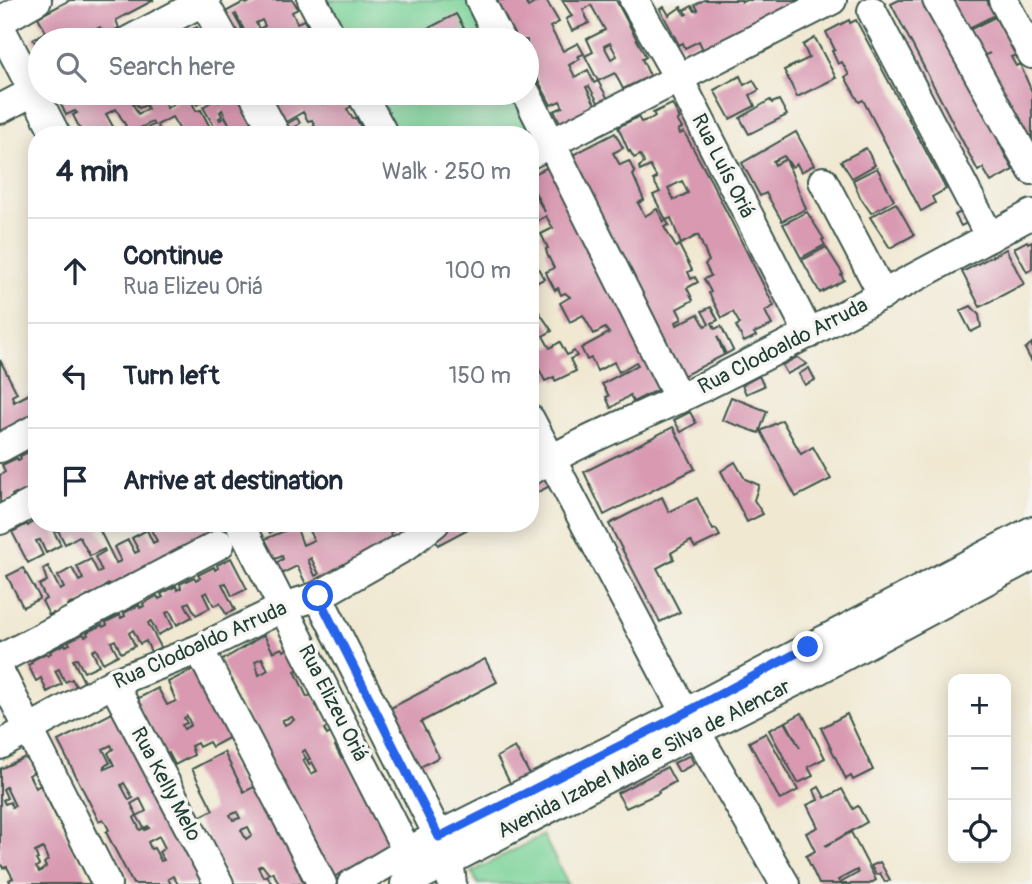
<!DOCTYPE html>
<html lang="en">
<head>
<meta charset="utf-8">
<style>
	:root { --surface:#fff; --page:#f2f2f3; --text:#1f2937; --muted:#747a83; --line:#e0e1e3 }
	body { margin:0; font-family:Pangolin,sans-serif; background:var(--page); color:var(--text) }
	.controls { position:absolute; right:21px; bottom:21px; display:grid; overflow:hidden; border-radius:14px; box-shadow:0 4px 18px #0003 }
	.controls button { width:63px; height:63px; display:grid; place-items:center; padding:0; border:0; border-bottom:2px solid var(--line); background:var(--surface); color:var(--text); font:35px sans-serif }
	.stop { position:absolute; width:21px; height:21px; margin:-16px; border:5px solid #2563eb; border-radius:50%; background:#fff }
	.stop.end { background:#2563eb; border-color:#fff; box-shadow:0 2px 7px #0008 }
	.list { margin:0; padding:0; list-style:none }
	h2 { display:flex; justify-content:space-between; align-items:center; height:91px; margin:0; padding:0 28px; font-size:30px }
	h2 small { font-size:23px; font-weight:400; color:var(--muted) }
	.list li { display:grid; grid-template-columns:46px 1fr auto; gap:21px; align-items:center; box-sizing:border-box; height:105px; padding:0 28px; border-top:2px solid var(--line) }
	.list b { display:block; font-size:26px; white-space:nowrap }
	.list p { margin:0; font-size:23px; white-space:nowrap; color:var(--muted) }
	.list em { font-size:23px; font-style:normal; color:var(--muted) }
	.icon { flex:none; width:38px; height:38px; fill:none; stroke:currentColor; stroke-width:2; stroke-linecap:round; stroke-linejoin:round }
	.map { position:relative; flex:none; width:1032px; height:884px; overflow:hidden }
	.search { position:absolute; background:var(--surface); box-shadow:0 4px 18px #0003; left:28px; top:28px; width:511px; height:77px; display:flex; align-items:center; gap:18px; box-sizing:border-box; padding:0 24px; border-radius:38px; color:var(--muted); font-size:26px }
	.panel { position:absolute; background:var(--surface); box-shadow:0 4px 18px #0003; left:28px; top:126px; width:511px; height:406px; border-radius:28px }
	.map>svg:first-child { display:block }
	.green { fill:#7ad297; stroke:#4c8866; stroke-width:2 }
	.building { fill:#d899b1; fill-rule:evenodd }
	.lines { fill:none; stroke-linecap:round; stroke-linejoin:round }
	.minor-casing { stroke:#3e574c; stroke-width:32 }
	.minor { stroke:#fff; stroke-width:28 }
	.route { stroke:#2563eb; stroke-width:9 }
	.labels { text-anchor:middle; dominant-baseline:central; stroke-width:7; stroke-linejoin:round; paint-order:stroke }
	.street-label { font-size:21px; fill:#1f3d34; stroke:#f6f6f2 }
</style>
</head>
<body>
<div class="map">
<svg width="1032" height="884" viewBox="0 0 1032 884">
	<rect width="100%" height="100%" fill="#f6f6f2"/>
	<filter id="ink" filterUnits="userSpaceOnUse"><feTurbulence type="fractalNoise" baseFrequency=".0143" numOctaves="2"/><feDisplacementMap in="SourceGraphic" scale="14" xChannelSelector="R" yChannelSelector="G"/><feConvolveMatrix kernelMatrix="1 2 1 2 8 2 1 2 1" color-interpolation-filters="sRGB"/></filter>
	<filter id="wash" filterUnits="userSpaceOnUse"><feTurbulence type="fractalNoise" baseFrequency=".00686" numOctaves="4" result="noise"/><feDisplacementMap in="SourceGraphic" scale="28" xChannelSelector="R" yChannelSelector="G"/><feGaussianBlur stdDeviation="1.57" result="paint"/><feColorMatrix in="noise" values="0 0 0 0 0 0 0 0 0 0 0 0 0 0 0 0 0 1.4 0 .05"/><feComposite in="paint" operator="in"/></filter>
	<g filter="url(#wash)">
		<rect width="100%" height="100%" fill="#f0e8d1"/>
		<g class="green">
			<path d="M322 0H473L493 40H343Z"/>
			<path d="M370 93H519L539 133 530 146V135H391Z"/>
			<path d="M543 835 568 884H478L472 872Z"/>
		</g>
		<g id="blocks">
			<g class="building">
				<path d="M70 0H154L116 20 119 28 105 35 100 27 95 30 98 36 90 40H50L38 17Z"/>
				<path d="M254 0H293L298 9 292 12 297 23 304 20 314 40H256L252 34 247 36 236 14 234 15 248 40H228L216 17 244 2 246 4ZM262 20 265 26 259 29 256 23Z"/>
				<path d="M496 0H534L526 4 528 7 540 0H546L559 22 550 27 563 51 578 43 584 54 578 56 580 59 569 65 575 77 588 70 594 83 598 81 608 99 599 104 589 86 586 87 596 106 561 124 554 111 563 107 560 101 551 105 527 59V40H517Z"/>
				<path d="M562 0H616L646 57 642 59 650 76 623 89 615 73 598 81 585 56 593 52 587 39 605 30 591 5 583 10 589 23 572 31 566 19 572 16ZM610 43 617 56 611 59 604 46Z"/>
				<path d="M704 0H741L742 2 746 0H801L703 50 699 41 685 48 683 43 679 45 660 9 664 7 669 15 681 7 685 15 687 14 685 10 692 6 695 11 698 10 695 5Z"/>
				<path d="M899 0H924L994 113 986 118 993 130 1001 126 1008 138 999 143 1013 170 991 182 983 168 978 171 891 4Z"/>
				<path d="M949 0H987L995 15 965 30Z"/>
				<path d="M456 14 464 28 440 40H432L427 29Z"/>
				<path d="M995 17 1016 55 1011 57 1016 66 1020 64 1032 92V166L976 62 990 53 975 60 965 32Z"/>
				<path d="M849 20 850 23 856 20 946 189 932 197 935 203 921 211 863 100 859 102 845 77 849 75 842 62 838 64 832 51 835 50 826 32Z"/>
				<path d="M197 27 206 40H168V38H174Z"/>
				<path d="M44 33 48 40H40V53L33 39Z"/>
				<path d="M815 38 836 78 797 97 784 70 809 58 803 45Z"/>
				<path d="M740 76 744 85 753 80 759 90 750 95 755 106 730 119 714 90Z"/>
				<path d="M65 93H188L196 111 201 110 214 135H196L193 130 189 132 191 135H183L172 117 157 125 162 135H83L73 115 77 113 75 111 66 115 57 96ZM171 94 176 102 167 108 162 99ZM135 102 139 108 146 105 148 109 138 114 133 104ZM116 109 126 126 116 132 106 114ZM152 122 154 125 130 135V133Z"/>
				<path d="M189 93H210L206 95 208 98 197 105Z"/>
				<path d="M226 93H244L260 135H251L249 131 242 135H235L222 110 220 112 222 116 219 118 220 120 225 117 232 128 219 135 203 107 217 98 219 102 225 99 223 95Z"/>
				<path d="M257 93H328L319 98 322 104 334 98 331 93H345L352 106 347 109 353 119 356 118 365 135H277L274 131 297 118 300 123 295 127 299 134 315 126 312 120 308 121 303 112 275 128Z"/>
				<path d="M770 100 772 103 779 100 787 115 749 134 740 118Z"/>
				<path d="M672 104 680 119 677 120 682 128 678 130 680 134 684 132 711 181 774 306 765 311 772 325 754 333 756 336 744 342 736 326 740 324 733 312 722 318 709 293 711 292 704 279 711 276 705 264 709 261 698 235 681 244 671 218 666 220 653 195 660 192 653 180 657 178 650 166 640 171 639 167 644 163 642 158 640 155 634 158 630 151 629 152 618 127 638 117 641 122 650 119 655 116 653 113ZM682 181 688 193 674 200 668 188Z"/>
				<path d="M796 132 814 165 801 172 797 164 792 167 784 156 773 161 775 165 786 159 806 209 782 221 766 193 760 196 742 163Z"/>
				<path d="M615 133 623 148 613 153 620 165 629 161 635 173 633 175 644 200 638 203 645 216 657 209 664 222 666 220 669 225 664 227 676 247 679 245 692 270 688 272 691 279 695 277 698 282 687 288 693 300 677 309 682 319 676 322 677 325 698 314 705 326 709 324 702 311 711 307 718 320 712 323 715 329 721 326 733 350 726 354 717 336 724 355 683 376 569 157Z"/>
				<path d="M866 148 875 165 852 178 841 161Z"/>
				<path d="M550 166 665 386 633 402 630 395 611 408 606 397 609 396 602 384 638 365 636 362 619 372 614 362 597 371 591 358 587 360 581 348 609 333 605 328 594 334 583 315 570 322 560 303 570 297 565 293 561 295 558 288 555 290 548 277 546 272 554 268 547 254 546 249 548 248 541 234 553 228 546 216 530 225V187L545 212 532 186 530 187V176Z"/>
				<path d="M877 168 894 200 871 213 860 197 853 180Z"/>
				<path d="M896 203 914 235 890 248 870 217Z"/>
				<path d="M967 209 973 220 961 226 955 215Z"/>
				<path d="M807 212 824 239 822 240 825 245 801 258 783 224Z"/>
				<path d="M1027 241 1028 243 1032 241V269L1027 272 1014 248Z"/>
				<path d="M826 247 843 274 841 275 844 280 820 293 802 260Z"/>
				<path d="M1006 249 1024 284 980 307 962 272Z"/>
				<path d="M537 266 544 279 530 286V270Z"/>
				<path d="M535 306 552 331 543 336 548 345 550 348 560 342 567 355 574 351 577 356 570 359 576 371 555 381 554 377 545 381 539 369 530 374V309Z"/>
				<path d="M971 306 979 315 981 327 971 332 960 311Z"/>
				<path d="M1032 343V362L1025 349Z"/>
				<path d="M797 357 807 364 787 374 782 365Z"/>
				<path d="M0 360 17 393 12 396 14 402 37 390V423L0 444Z"/>
				<path d="M809 368 815 380 805 385 799 374Z"/>
				<path d="M759 376 764 386 746 394 742 385Z"/>
				<path d="M731 397 767 411 759 433 722 420Z"/>
				<path d="M690 412 696 423 681 432 674 420Z"/>
				<path d="M782 420 801 454 813 447 831 479 796 497 761 431Z"/>
				<path d="M673 427 695 469 604 515 584 472Z"/>
				<path d="M35 449 37 489 34 484 31 486 32 489 17 496 16 493 12 495 14 498 0 505V475L5 472 2 465 17 458 18 460 21 459 20 456Z"/>
				<path d="M735 462 745 479 759 485 754 500 763 514 747 522 721 471Z"/>
				<path d="M543 472 550 486 530 496V479Z"/>
				<path d="M662 497 669 512 697 498 713 530 716 529 720 536 695 548 691 541 671 553 674 559 657 568 680 612 660 622 609 524Z"/>
				<path d="M37 519V523H96L116 563 121 561 114 547 128 540 135 553 139 551 132 538 147 530 153 543 157 541 150 528 160 523H213L218 533 204 540 202 537 198 539 200 542 185 549 183 546 179 548 181 552 166 559 165 556 161 558 163 561 148 569 146 565 142 567 144 571 130 578 128 575 124 577 125 580 110 588 109 584 105 586 107 590 92 597 91 594 87 596 88 599 74 607 72 603 68 605 70 609 55 616 53 613 49 615 42 601 46 599 39 585 47 581 43 569 48 566 60 590 64 588 58 576 72 568 79 581 83 579 77 566 91 559 98 573 102 571 95 557 105 551 104 549 90 556 79 536 65 544 58 530 54 532 61 545 46 553 40 540 36 541 43 555 28 563 12 532 27 524 28 526Z"/>
				<path d="M264 523H288L270 533Z"/>
				<path d="M308 523 395 524 429 523 406 539 398 527 390 533 397 543 310 592 297 566 279 575 274 564 283 559 282 556 273 560 265 539 296 526 303 545 314 540 305 524ZM311 558 319 574 315 576 308 560Z"/>
				<path d="M446 523H479L438 545 432 534Z"/>
				<path d="M231 558 247 589 232 596 226 583 222 584 235 610 226 614 220 603 214 606 207 592 203 594 210 608 196 615 189 602 185 604 192 617 177 625 170 611 166 613 173 627 158 635 151 621 148 623 161 647 151 652 146 641 140 644 133 630 129 633 135 646 121 653 115 640 111 642 118 655 103 663 96 649 92 651 99 665 84 672 77 659 73 660 86 686 78 690 72 679 65 682 59 669 55 671 62 684 47 692 41 678 36 681 28 665 32 663 31 661 46 653 48 655 51 653 50 651 65 644 66 646 70 644 68 641 83 634 85 636 88 635 87 632 102 625 103 627 107 625 106 622 120 615 121 618 125 616 124 613 139 605 140 608 144 606 143 604 157 596 159 599 163 597 161 594 176 586 177 590 181 588 180 584 194 577 196 580 200 578 198 575 214 567 215 570 218 568 217 565Z"/>
				<path d="M23 568 39 596V599L23 607 7 576Z"/>
				<path d="M264 635 273 652 282 648 284 651 288 648 299 669 295 671 307 697 312 694 329 727 324 729 327 735 332 732 338 744 335 746 341 758 345 756 393 847 328 880 221 661ZM262 658 268 670 259 675 255 661ZM292 717 294 720 285 725 282 720ZM305 750 310 759 307 760 309 764 312 762 317 771 311 774 303 760 306 758 302 752Z"/>
				<path d="M485 659 497 682 421 722 439 757 415 770 385 711Z"/>
				<path d="M198 667 234 735 212 747 209 742 199 747 197 743 191 746 194 755 175 765 169 753 166 754 163 748 161 749 135 700 158 688 167 705 176 701 168 682ZM187 716 191 725 184 729 182 725 187 723 184 718Z"/>
				<path d="M120 709 213 884H178L173 876 168 879 171 884H133L106 832 109 830 105 822 103 819 99 821 58 741ZM111 745 113 749 108 753 114 765 105 769 104 766 110 763 103 749ZM124 783 133 798 129 800 121 785ZM140 799 146 811 137 816 144 828 148 826 149 828 145 830 144 828 140 830 134 818 137 815 131 804ZM159 836 165 848 159 852 164 860 161 861 154 848 151 849 148 842Z"/>
				<path d="M802 713 825 758 808 767 813 776 798 783 769 730 785 722 800 748 786 722Z"/>
				<path d="M847 714 873 770 853 780 851 776 846 779 821 728Z"/>
				<path d="M766 733 798 790 780 800 749 742Z"/>
				<path d="M515 747 530 775 511 785 497 757Z"/>
				<path d="M224 752 244 792 260 784 304 884H279L273 872 269 874 262 865 258 867 263 877 267 875 271 882 267 884H231L197 818 213 810 192 769ZM237 812 240 818 233 820 230 815ZM248 827 252 835 246 839 241 830Z"/>
				<path d="M690 755 694 764 679 772 674 763Z"/>
				<path d="M23 758 27 759 34 772 29 775 36 788 40 785 91 884H11L9 880 13 878 7 867 3 868 0 862V769ZM6 787 15 806 12 807 10 802 5 804 3 800 7 798 3 789ZM43 848 48 860 44 863 46 867 39 872 36 867 39 865 36 860 38 859 35 852Z"/>
				<path d="M667 767 675 782 658 791 659 793 626 808 617 793Z"/>
				<path d="M819 787 825 798 842 789 853 809 858 806 867 822 825 846 851 832 876 880 869 884H819L806 856 815 851 806 833 818 827 807 805 818 800 814 790ZM857 870 858 873 840 883 838 880Z"/>
				<path d="M880 862 890 880 885 882 880 873 876 875 871 866Z"/>
			</g>
		</g>
	</g>
	<g filter="url(#ink)">
		<use href="#blocks" fill-opacity="0" stroke="#3e574c" stroke-width="2"/>
		<g class="lines">
			<defs>
				<g id="minor">
					<path d="M312 0 333 40"/>
					<path d="M480 0 500 40"/>
					<path d="M634 0 678 77 809 334"/>
					<path d="M937 0 1032 170"/>
					<path d="M1003 0 1032 54"/>
					<path d="M203 1 225 40"/>
					<path d="M872 11 990 237"/>
					<path d="M0 21 37 0"/>
					<path d="M0 27 56 135"/>
					<path d="M130 40 206 0"/>
					<path d="M253 93 276 135"/>
					<path d="M361 93 384 135"/>
					<path d="M526 93 679 399"/>
					<path d="M0 109 40 88"/>
					<path d="M530 154 832 0"/>
					<path d="M823 181 883 295"/>
					<path d="M530 419 685 713 785 884"/>
					<path d="M0 448 37 428"/>
					<path d="M530 471C586 438 649 414 707 385 817 330 924 273 1032 214"/>
					<path d="M0 520 37 501"/>
					<path d="M240 523 415 867"/>
					<path d="M318 596 439 837 449 860 452 884"/>
					<path d="M199 649 322 884"/>
					<path d="M0 659 220 544"/>
					<path d="M0 672 107 884"/>
					<path d="M113 683 219 884"/>
					<path d="M0 745 113 683 199 649 284 607 318 596 406 546 435 523"/>
					<path d="M352 884 408 851 685 713 1032 531"/>
					<path d="M405 884 696 731 820 669 1032 556"/>
				</g>
			</defs>
			<use href="#minor" class="minor-casing"/>
			<use href="#minor" class="minor"/>
		</g>
	</g>
	<g class="lines" filter="url(#ink)">
		<path class="route" d="M318 596 439 837 685 713 808 647"/>
	</g>
	<g class="labels">
		<g class="street-label">
			<text transform="translate(723 166) rotate(63)">Rua Luís Oriá</text>
			<text transform="translate(783 346) rotate(-27)">Rua Clodoaldo Arruda</text>
			<text transform="translate(200 645) rotate(-24)">Rua Clodoaldo Arruda</text>
			<text transform="translate(333 703) rotate(63)">Rua Elizeu Oriá</text>
			<text transform="translate(644 759) rotate(-27)">Avenida Izabel Maia e Silva de Alencar</text>
			<text transform="translate(166 784) rotate(62)">Rua Kelly Melo</text>
		</g>
	</g>
</svg>
<div class="controls">
<button>+</button>
<button>−</button>
<button><svg class="icon" aria-label="locate" viewBox="0 0 24 24"><circle cx="12" cy="12" r="6"/><path d="M12 2v4M12 18v4M2 12h4M18 12h4"/></svg></button>
</div>
<div class="stop" style="left:318px;top:596px"></div>
<div class="stop end" style="left:808px;top:647px"></div>
<div class="search"><svg class="icon" aria-label="search" viewBox="0 0 24 24"><circle cx="10" cy="10" r="6"/><path d="M15 15l6 6"/></svg>Search here</div>
<section class="panel">
<h2>4 min<small>Walk · 250 m</small></h2>
<ul class="list">
<li><svg class="icon" aria-label="ahead" viewBox="0 0 24 24"><path d="M12 20V5M6 11l6-6 6 6"/></svg><div><b>Continue</b><p>Rua Elizeu Oriá</p></div><em>100 m</em></li>
<li><svg class="icon" aria-label="left" viewBox="0 0 24 24"><path d="M17 20v-9H6M10 6l-5 5 5 5"/></svg><div><b>Turn left</b></div><em>150 m</em></li>
<li><svg class="icon" aria-label="arrive" viewBox="0 0 24 24"><path d="M6 21V4h12l-3 4 3 4H6"/></svg><div><b>Arrive at destination</b></div></li>
</ul>
</section>
</div>
</body>
</html>
